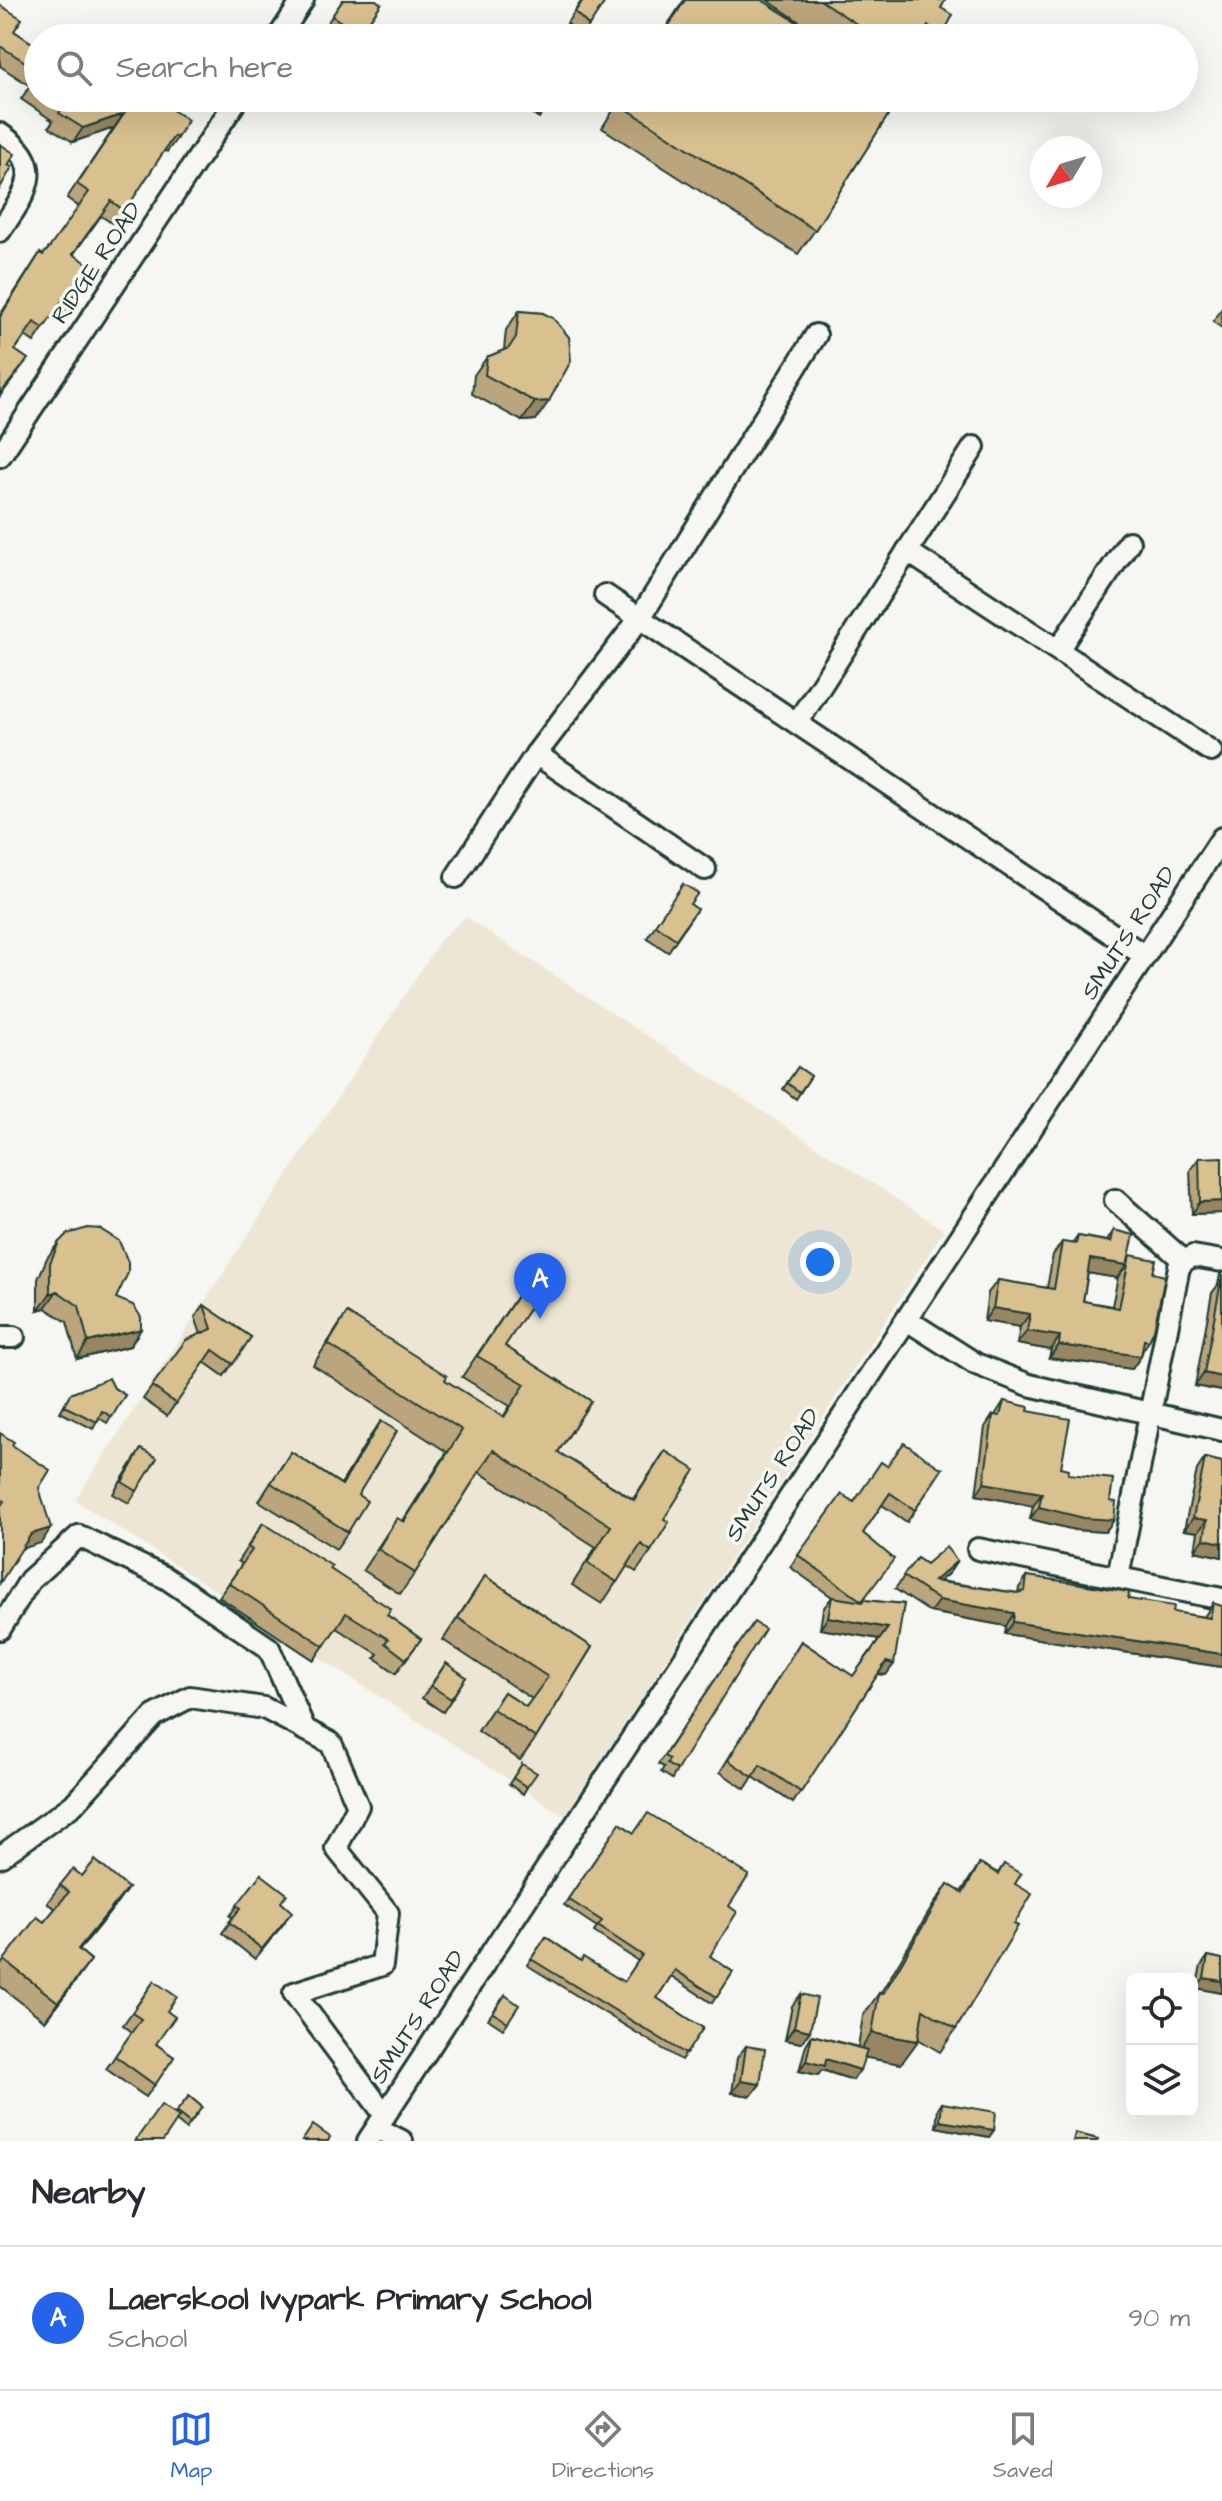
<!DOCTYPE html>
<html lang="en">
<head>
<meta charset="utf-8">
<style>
	:root { --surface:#fff; --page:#f2f2f3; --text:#2b2b33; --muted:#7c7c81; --line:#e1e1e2; --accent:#2563eb }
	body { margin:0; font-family:"Architects Daughter",sans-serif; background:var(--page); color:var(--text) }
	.controls { position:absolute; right:24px; bottom:24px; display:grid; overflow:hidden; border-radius:12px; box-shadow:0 8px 32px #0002 }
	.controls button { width:72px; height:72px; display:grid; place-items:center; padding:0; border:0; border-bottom:2px solid var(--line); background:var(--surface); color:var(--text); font:40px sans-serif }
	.compass { position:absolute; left:1030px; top:136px; width:72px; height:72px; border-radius:50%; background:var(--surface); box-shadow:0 8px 32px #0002; rotate:232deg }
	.you { position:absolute; left:820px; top:1262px; width:28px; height:28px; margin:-20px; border:6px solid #fff; border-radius:50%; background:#1a73e8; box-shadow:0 0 0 12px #1a73e833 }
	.badge { display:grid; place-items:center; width:52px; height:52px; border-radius:50%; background:var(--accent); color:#fff; font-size:26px; font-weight:700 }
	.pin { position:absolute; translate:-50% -66px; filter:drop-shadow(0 2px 4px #0008) }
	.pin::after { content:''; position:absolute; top:42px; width:28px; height:24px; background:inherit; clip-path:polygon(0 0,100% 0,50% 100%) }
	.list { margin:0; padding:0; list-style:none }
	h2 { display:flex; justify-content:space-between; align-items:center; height:104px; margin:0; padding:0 32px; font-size:34px }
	h2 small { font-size:26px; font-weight:400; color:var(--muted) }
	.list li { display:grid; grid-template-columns:52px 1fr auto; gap:24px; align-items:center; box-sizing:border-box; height:144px; padding:0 32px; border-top:2px solid var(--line) }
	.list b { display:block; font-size:30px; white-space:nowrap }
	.list p { margin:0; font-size:26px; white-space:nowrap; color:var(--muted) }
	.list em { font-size:26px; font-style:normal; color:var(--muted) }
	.icon { flex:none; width:44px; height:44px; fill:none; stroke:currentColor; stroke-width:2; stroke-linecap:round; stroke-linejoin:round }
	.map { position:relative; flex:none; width:1222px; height:2141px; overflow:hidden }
	.search { position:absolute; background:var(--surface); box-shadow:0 8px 32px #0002; left:24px; right:24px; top:24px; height:88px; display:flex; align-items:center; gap:20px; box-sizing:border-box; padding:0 28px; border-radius:44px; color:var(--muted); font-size:30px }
	.sheet { height:248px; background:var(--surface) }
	nav { display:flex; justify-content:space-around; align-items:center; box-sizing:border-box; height:112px; border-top:2px solid var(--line); background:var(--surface); font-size:22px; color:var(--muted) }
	nav a { display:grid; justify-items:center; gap:4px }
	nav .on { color:var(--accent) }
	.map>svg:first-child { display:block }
	.built { fill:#ede6d4 }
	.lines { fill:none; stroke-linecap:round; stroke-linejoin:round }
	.minor-casing { stroke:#1f3d34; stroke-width:26 }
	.minor { stroke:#f6f6f2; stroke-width:20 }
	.wall { fill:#bba57b; stroke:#1f3d34; stroke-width:2; fill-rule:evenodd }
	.shaded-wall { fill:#988664; stroke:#1f3d34; stroke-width:2 }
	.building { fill:#d9c08f; stroke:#1f3d34; stroke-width:2 }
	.labels { text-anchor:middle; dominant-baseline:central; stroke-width:7; stroke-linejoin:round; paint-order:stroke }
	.street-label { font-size:24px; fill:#1f3d34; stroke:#f6f6f2 }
</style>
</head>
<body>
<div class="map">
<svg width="1222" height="2141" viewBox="0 0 1222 2141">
	<rect width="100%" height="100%" fill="#f6f6f2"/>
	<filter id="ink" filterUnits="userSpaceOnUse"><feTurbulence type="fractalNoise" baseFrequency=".0125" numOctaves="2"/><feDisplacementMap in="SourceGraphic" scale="16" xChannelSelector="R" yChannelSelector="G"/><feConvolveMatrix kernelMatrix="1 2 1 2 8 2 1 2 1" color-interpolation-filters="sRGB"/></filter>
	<g filter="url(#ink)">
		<path class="built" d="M465 917 944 1230 565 1816 75 1500 440 941Z"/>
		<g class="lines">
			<defs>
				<g id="minor">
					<path d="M278 38 303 0"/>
					<path d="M0 134C49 166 25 194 0 231"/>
					<path d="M0 456 238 98"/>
					<path d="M907 551 1211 751"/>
					<path d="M605 595 1145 956"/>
					<path d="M1058 650 1129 542"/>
					<path d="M797 723 974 447"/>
					<path d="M536 754 705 869"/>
					<path d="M456 877 536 754 640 618 816 335"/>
					<path d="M1115 1200 1184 1261"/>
					<path d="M1184 1261 1193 1256 1222 1261"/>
					<path d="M907 1320 976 1364 1029 1385 1222 1430"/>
					<path d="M0 1337H14"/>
					<path d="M978 1549 1222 1599"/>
					<path d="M1118 1577 1179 1267 1184 1261"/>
					<path d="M0 1629 30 1580 79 1536 166 1578 269 1648 305 1730"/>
					<path d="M0 1857 73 1805 154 1716 190 1697 264 1708 331 1743 358 1806 336 1848 388 1913 382 1965 294 1993 385 2115"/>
					<path d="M377 2128 402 2141"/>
					<path d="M368 2141 1222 838"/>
				</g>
			</defs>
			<use href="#minor" class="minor-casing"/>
			<use href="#minor" class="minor"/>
		</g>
		<g class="wall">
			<path d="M343 0 381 4 358 38H338L324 28Z"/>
			<path d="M582 0H606L581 37 567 23Z"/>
			<path d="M684 0H762L822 38H659Z"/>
			<path d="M767 0H944L941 8 943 34 940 38H824Z"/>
			<path d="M0 5 14 31 38 47V98H163L168 107 177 138 167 152 164 150 115 225 101 216 73 255 75 297 65 311 58 307 34 342 25 336 15 350 18 373 0 396V315L40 253 43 255 50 247 79 207 67 198 114 128 73 142 49 127 53 121 21 99 30 86 0 66Z"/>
			<path d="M507 98H553L539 118Z"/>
			<path d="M621 98H899L815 230 798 254 602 128Z"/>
			<path d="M1222 308V328L1213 322Z"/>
			<path d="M519 311 543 313 536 420 522 421 472 394 474 375 487 357 504 350 506 330Z"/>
			<path d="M683 884 690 904 697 909 668 952 647 938Z"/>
			<path d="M798 1067 811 1076 796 1099 783 1089Z"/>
			<path d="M1199 1158 1222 1213 1192 1214 1190 1170Z"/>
			<path d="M1114 1230 1129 1256 1153 1273 1149 1341 1143 1350 1141 1356 1132 1369 1049 1358 1051 1350 1017 1344 1020 1327 984 1321 988 1293 998 1280 1047 1288 1053 1255 1062 1242 1072 1244 1078 1236 1107 1241ZM1088 1273 1117 1278 1118 1277 1112 1306 1083 1301Z"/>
			<path d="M59 1242 116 1298 141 1329 130 1346 77 1359 67 1322 45 1308 38 1310V1279L47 1258Z"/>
			<path d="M534 1271 505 1346 591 1401 558 1452 633 1499 665 1451 664 1519 651 1551 636 1572 627 1566 602 1604 572 1585 596 1547 479 1472 415 1573 400 1594 363 1570 397 1518 402 1522 447 1452 313 1365 347 1313 445 1380 503 1417 510 1406 462 1377Z"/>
			<path d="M1222 1271V1391L1195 1386 1212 1293 1218 1285 1220 1274Z"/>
			<path d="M204 1305 251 1337 224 1376 204 1362 167 1416 143 1399 186 1340 201 1334 195 1317Z"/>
			<path d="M114 1388 125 1395 107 1423 99 1418 93 1429 60 1412 70 1394Z"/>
			<path d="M1004 1401 1028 1411 1061 1467 1068 1474 1110 1501 1114 1520 1105 1532 1075 1530 1030 1519 1033 1506 976 1495 985 1427 993 1415H995Z"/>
			<path d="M381 1421 358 1495 348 1532 336 1549 259 1501 291 1452 341 1484 369 1438Z"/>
			<path d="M141 1449 137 1491 129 1503 113 1494Z"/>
			<path d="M1205 1458 1222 1462V1557L1195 1551 1198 1532 1184 1530 1197 1470Z"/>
			<path d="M942 1469 907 1522 882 1505 863 1533 864 1600 904 1604 886 1675 878 1674 793 1803 753 1777 745 1789 720 1772 801 1641 853 1676 879 1639 820 1629 823 1609 832 1597 790 1567 842 1494 854 1502Z"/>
			<path d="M263 1523 330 1569 387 1615 421 1639 396 1673 375 1658 378 1654 336 1628 314 1660 219 1597 242 1564 238 1561Z"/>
			<path d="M917 1558 926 1564 957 1561 949 1573 939 1581 1018 1593 1019 1588 1027 1576 1128 1599 1173 1612 1204 1617 1213 1603 1222 1667 1005 1634 1006 1626 930 1612 895 1589Z"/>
			<path d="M485 1576 592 1647 536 1738 520 1760 478 1731 504 1692 526 1707 532 1699 443 1640Z"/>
			<path d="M754 1622 677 1770 672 1779 661 1772 664 1767 658 1764Z"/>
			<path d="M446 1663 466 1677 443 1712 422 1698Z"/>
			<path d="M522 1764 527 1787 523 1794 509 1784Z"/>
			<path d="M620 1823 729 1906 710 1956 733 1972 712 2003 671 1976 657 1998 703 2028 681 2060 527 1965 546 1937 581 1961 624 1982 638 1961 594 1932 597 1927 564 1905Z"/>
			<path d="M980 1863 998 1873 1004 1864 1015 1884 1014 1924 956 2029 940 2052 918 2039 901 2064 864 2057 853 2080 822 2070 818 2075 799 2071 806 2045 812 2035 858 2047 863 2016 879 1993 880 1994 932 1907 948 1884 961 1892Z"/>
			<path d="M261 1874 281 1903 285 1922 255 1959 222 1933 233 1918 230 1916Z"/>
			<path d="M82 1876 128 1888 115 1906 79 1950 91 1960 45 2021 0 1986V1966L37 1917 44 1922 55 1909 47 1903 60 1885Z"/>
			<path d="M1208 1956 1222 1959V1993L1196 1988 1201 1966Z"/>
			<path d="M154 1981 167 2011 156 2044 174 2057 146 2097 106 2069 132 2032 123 2025Z"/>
			<path d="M801 1994 810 2031 801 2043 785 2040 792 2006Z"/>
			<path d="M505 1995 508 2022 503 2029 488 2019Z"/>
			<path d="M746 2046 760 2084 751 2096 732 2093 737 2058Z"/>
			<path d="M189 2096 202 2107 186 2129 176 2121 175 2114Z"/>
			<path d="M942 2103 994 2130 989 2137 936 2127 938 2109Z"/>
		</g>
		<g class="shaded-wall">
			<path d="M124 114 114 128 73 142 83 128Z"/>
			<path d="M549 401 536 420 522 421 535 402Z"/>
			<path d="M1222 1201V1213L1192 1214 1200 1202Z"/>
			<path d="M1090 1259 1127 1265 1117 1278 1081 1272Z"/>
			<path d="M57 1291 45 1308 38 1310 50 1294Z"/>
			<path d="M993 1308 1030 1314 1020 1327 984 1321Z"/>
			<path d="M141 1329 130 1346 77 1359 88 1342Z"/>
			<path d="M1027 1331 1060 1336 1051 1350 1017 1344Z"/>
			<path d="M1059 1345 1141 1356 1132 1369 1049 1358Z"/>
			<path d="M1204 1373 1222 1377V1391L1195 1386Z"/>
			<path d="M984 1483 1042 1493 1033 1506 976 1495Z"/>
			<path d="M1039 1507 1114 1520 1105 1532 1075 1530 1030 1519Z"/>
			<path d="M1193 1518 1207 1520 1198 1532 1184 1530Z"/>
			<path d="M51 1528 41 1543 21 1549 31 1534Z"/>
			<path d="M1204 1539 1222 1543V1557L1195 1551Z"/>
			<path d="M957 1561 949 1573 925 1593 934 1581Z"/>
			<path d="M939 1600 1014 1613 1006 1626 930 1612Z"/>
			<path d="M828 1617 888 1628 880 1639 820 1629Z"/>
			<path d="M1013 1622 1222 1654V1667L1005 1634Z"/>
			<path d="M886 1662 894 1664 886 1675 878 1674Z"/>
			<path d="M128 1888 115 1906 65 1968 78 1949Z"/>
			<path d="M91 1960 78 1978 45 2021 58 2002Z"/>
			<path d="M1204 1978 1222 1981V1993L1196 1988Z"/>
			<path d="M794 2027 810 2031 801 2043 785 2040Z"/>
			<path d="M872 2033 918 2041 901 2064 856 2056Z"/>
			<path d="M826 2059 860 2070 853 2080 822 2070 818 2075 799 2071 806 2061Z"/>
			<path d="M741 2081 760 2084 751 2096 732 2093Z"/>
			<path d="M940 2121 994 2130 989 2137 936 2127Z"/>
		</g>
		<g class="building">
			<path d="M343 0H376L381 4 360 34 332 16Z"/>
			<path d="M583 0H606L589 26 575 12Z"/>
			<path d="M685 0H762L822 38H661Z"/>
			<path d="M820 0H944L945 1 941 8 953 15 943 34 928 26 920 38H878Z"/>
			<path d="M0 5 22 19 14 31 38 47V70L0 46Z"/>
			<path d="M38 75V90L31 85Z"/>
			<path d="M50 98H163L171 103 168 107 188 120 177 138 174 136 125 211 111 201 73 254 93 267 75 297 68 292 44 328 34 322 15 350 28 359 0 394V317L40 253 43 255 50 247 89 192 77 184 124 114 83 128 59 113 63 107Z"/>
			<path d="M536 98H553L548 106Z"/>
			<path d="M623 98H899L815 230 619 104Z"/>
			<path d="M0 144 15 154 8 165 12 167 0 188Z"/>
			<path d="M519 311 543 313 553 318 569 337 571 361 549 401 535 402 485 375 487 357 509 348 516 337Z"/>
			<path d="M683 884 698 893 690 904 697 909 676 939 655 925Z"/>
			<path d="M798 1067 811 1076 800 1092 787 1083Z"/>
			<path d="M1222 1157V1201L1200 1202 1199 1158Z"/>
			<path d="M88 1228 100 1229 119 1241 128 1262V1273L116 1298 133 1305 141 1317V1329L88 1342 79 1306 57 1291 50 1294V1263L59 1242 67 1234Z"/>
			<path d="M1114 1230 1134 1235 1127 1265 1090 1259 1083 1301 1119 1308 1130 1255 1156 1260 1153 1273 1165 1276 1154 1330 1149 1341 1144 1340 1141 1356 1059 1345 1060 1336 1027 1331 1030 1314 993 1308 998 1280 1054 1289 1062 1242 1076 1244 1078 1236 1111 1242Z"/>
			<path d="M534 1271 548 1280 505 1346 591 1401 558 1452 634 1500 665 1451 695 1470 664 1519 669 1522 651 1551 641 1544 617 1582 587 1563 611 1526 493 1450 415 1573 378 1549 397 1518 404 1522 462 1430 328 1344 347 1313 447 1376 445 1380 504 1417 525 1384 477 1356Z"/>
			<path d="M1221 1281H1222V1377L1204 1373Z"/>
			<path d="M204 1305 251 1337 233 1364 213 1350 176 1404 152 1386 186 1340 212 1329Z"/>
			<path d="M109 1378 114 1388 125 1395 112 1417 102 1411 97 1422 64 1406 70 1394Z"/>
			<path d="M1004 1401 1029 1407 1028 1411 1070 1419 1061 1467 1069 1469 1068 1474 1113 1479 1110 1501 1116 1502 1114 1520 1084 1518 1039 1507 1042 1493 984 1483 993 1415 1000 1416Z"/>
			<path d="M381 1421 397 1431 358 1495 367 1501 348 1532 271 1483 291 1452 342 1485Z"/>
			<path d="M0 1433 14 1442 12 1445 50 1470 39 1488 51 1528 31 1534 0 1583V1507L4 1501 0 1498Z"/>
			<path d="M904 1443 942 1469 915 1510 890 1493 863 1533 894 1559 863 1600 904 1604 894 1664 886 1662 801 1792 760 1765 753 1777 728 1760 801 1641 853 1676 888 1628 828 1617 832 1597 863 1602 798 1555 842 1494 854 1502 881 1462 887 1466Z"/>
			<path d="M141 1449 157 1458 137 1491 122 1482Z"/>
			<path d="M1205 1458 1222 1462V1543L1204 1539 1207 1520 1193 1518Z"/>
			<path d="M263 1523 332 1566 330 1569 391 1609 387 1615 421 1639 406 1659 385 1643 388 1639 346 1613 324 1646 229 1583 252 1550 248 1547Z"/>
			<path d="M946 1547 957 1561 934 1581 1017 1593 1025 1591 1027 1576 1069 1582 1129 1592 1128 1599 1174 1606 1173 1612 1210 1618 1213 1603 1222 1606V1654L1013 1622 1014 1613 939 1600 903 1576 917 1558 926 1564Z"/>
			<path d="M485 1576 592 1647 536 1738 493 1709 504 1692 526 1707 548 1677 458 1618Z"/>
			<path d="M754 1622 765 1629 677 1770 667 1764 669 1759 664 1756Z"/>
			<path d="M446 1663 466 1677 451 1699 431 1686Z"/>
			<path d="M522 1764 537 1773 527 1787 513 1778Z"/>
			<path d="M648 1813 749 1875 729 1906 737 1912 710 1956 733 1972 717 1997 675 1970 657 1998 703 2028 686 2054 531 1959 546 1937 581 1961 583 1957 624 1982 642 1955 598 1926 602 1921 568 1899 620 1823 634 1833Z"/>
			<path d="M95 1860 128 1888 78 1949 91 1960 58 2002 4 1960 37 1917 44 1922 69 1892 60 1885 73 1869 82 1876Z"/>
			<path d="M980 1863 998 1874 1004 1864 1021 1874 1015 1884 1032 1894 1014 1924 1018 1926 956 2029 923 2009 918 2041 872 2033 879 1993 883 1994 948 1884 963 1893Z"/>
			<path d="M261 1874 287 1894 281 1902 292 1912 262 1949 229 1922 241 1908 237 1905Z"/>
			<path d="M1208 1956 1222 1959V1981L1204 1978Z"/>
			<path d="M154 1981 177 1997 167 2011 175 2017 156 2044 174 2057 155 2085 115 2056 141 2019 132 2013Z"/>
			<path d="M801 1994 817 1998 810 2031 794 2027Z"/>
			<path d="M505 1995 519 2005 508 2022 493 2013Z"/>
			<path d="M812 2035 867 2050 860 2070 826 2059 825 2066 806 2061Z"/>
			<path d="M746 2046 765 2049 760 2084 741 2081Z"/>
			<path d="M189 2096 202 2107 190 2123 176 2112Z"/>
			<path d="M942 2103 996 2112 994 2130 940 2121Z"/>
			<path d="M161 2105 179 2117 163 2141H135Z"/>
			<path d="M313 2125 330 2137 328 2141H302Z"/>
			<path d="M1075 2133 1098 2139 1097 2141H1073Z"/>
		</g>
	</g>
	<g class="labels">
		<g class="street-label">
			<text transform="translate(97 263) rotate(-56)">RIDGE ROAD</text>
			<text transform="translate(1129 933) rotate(-57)">SMUTS ROAD</text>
			<text transform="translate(773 1475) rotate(-57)">SMUTS ROAD</text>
			<text transform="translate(418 2017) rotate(-57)">SMUTS ROAD</text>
		</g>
	</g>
</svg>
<div class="controls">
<button><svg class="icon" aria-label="locate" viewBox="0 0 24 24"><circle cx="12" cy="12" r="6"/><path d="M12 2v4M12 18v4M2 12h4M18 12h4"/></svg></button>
<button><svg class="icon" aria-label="layers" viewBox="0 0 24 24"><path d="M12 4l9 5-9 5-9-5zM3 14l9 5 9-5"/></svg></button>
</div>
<svg class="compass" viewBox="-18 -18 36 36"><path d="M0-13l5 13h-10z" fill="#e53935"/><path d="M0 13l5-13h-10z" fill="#7c7c81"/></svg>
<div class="you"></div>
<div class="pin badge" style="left:540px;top:1319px">A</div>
<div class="search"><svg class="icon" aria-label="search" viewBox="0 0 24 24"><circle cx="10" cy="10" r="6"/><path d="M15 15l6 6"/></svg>Search here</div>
</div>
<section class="sheet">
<h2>Nearby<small></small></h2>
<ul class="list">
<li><span class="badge">A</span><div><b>Laerskool Ivypark Primary School</b><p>School</p></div><em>90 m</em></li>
</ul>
</section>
<nav>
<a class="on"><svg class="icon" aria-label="map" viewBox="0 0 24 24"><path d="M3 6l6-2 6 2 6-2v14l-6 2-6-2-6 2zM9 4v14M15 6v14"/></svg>Map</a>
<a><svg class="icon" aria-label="directions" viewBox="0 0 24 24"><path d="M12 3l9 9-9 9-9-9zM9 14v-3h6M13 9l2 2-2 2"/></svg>Directions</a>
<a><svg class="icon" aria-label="saved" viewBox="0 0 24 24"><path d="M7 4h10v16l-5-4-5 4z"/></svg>Saved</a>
</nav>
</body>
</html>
